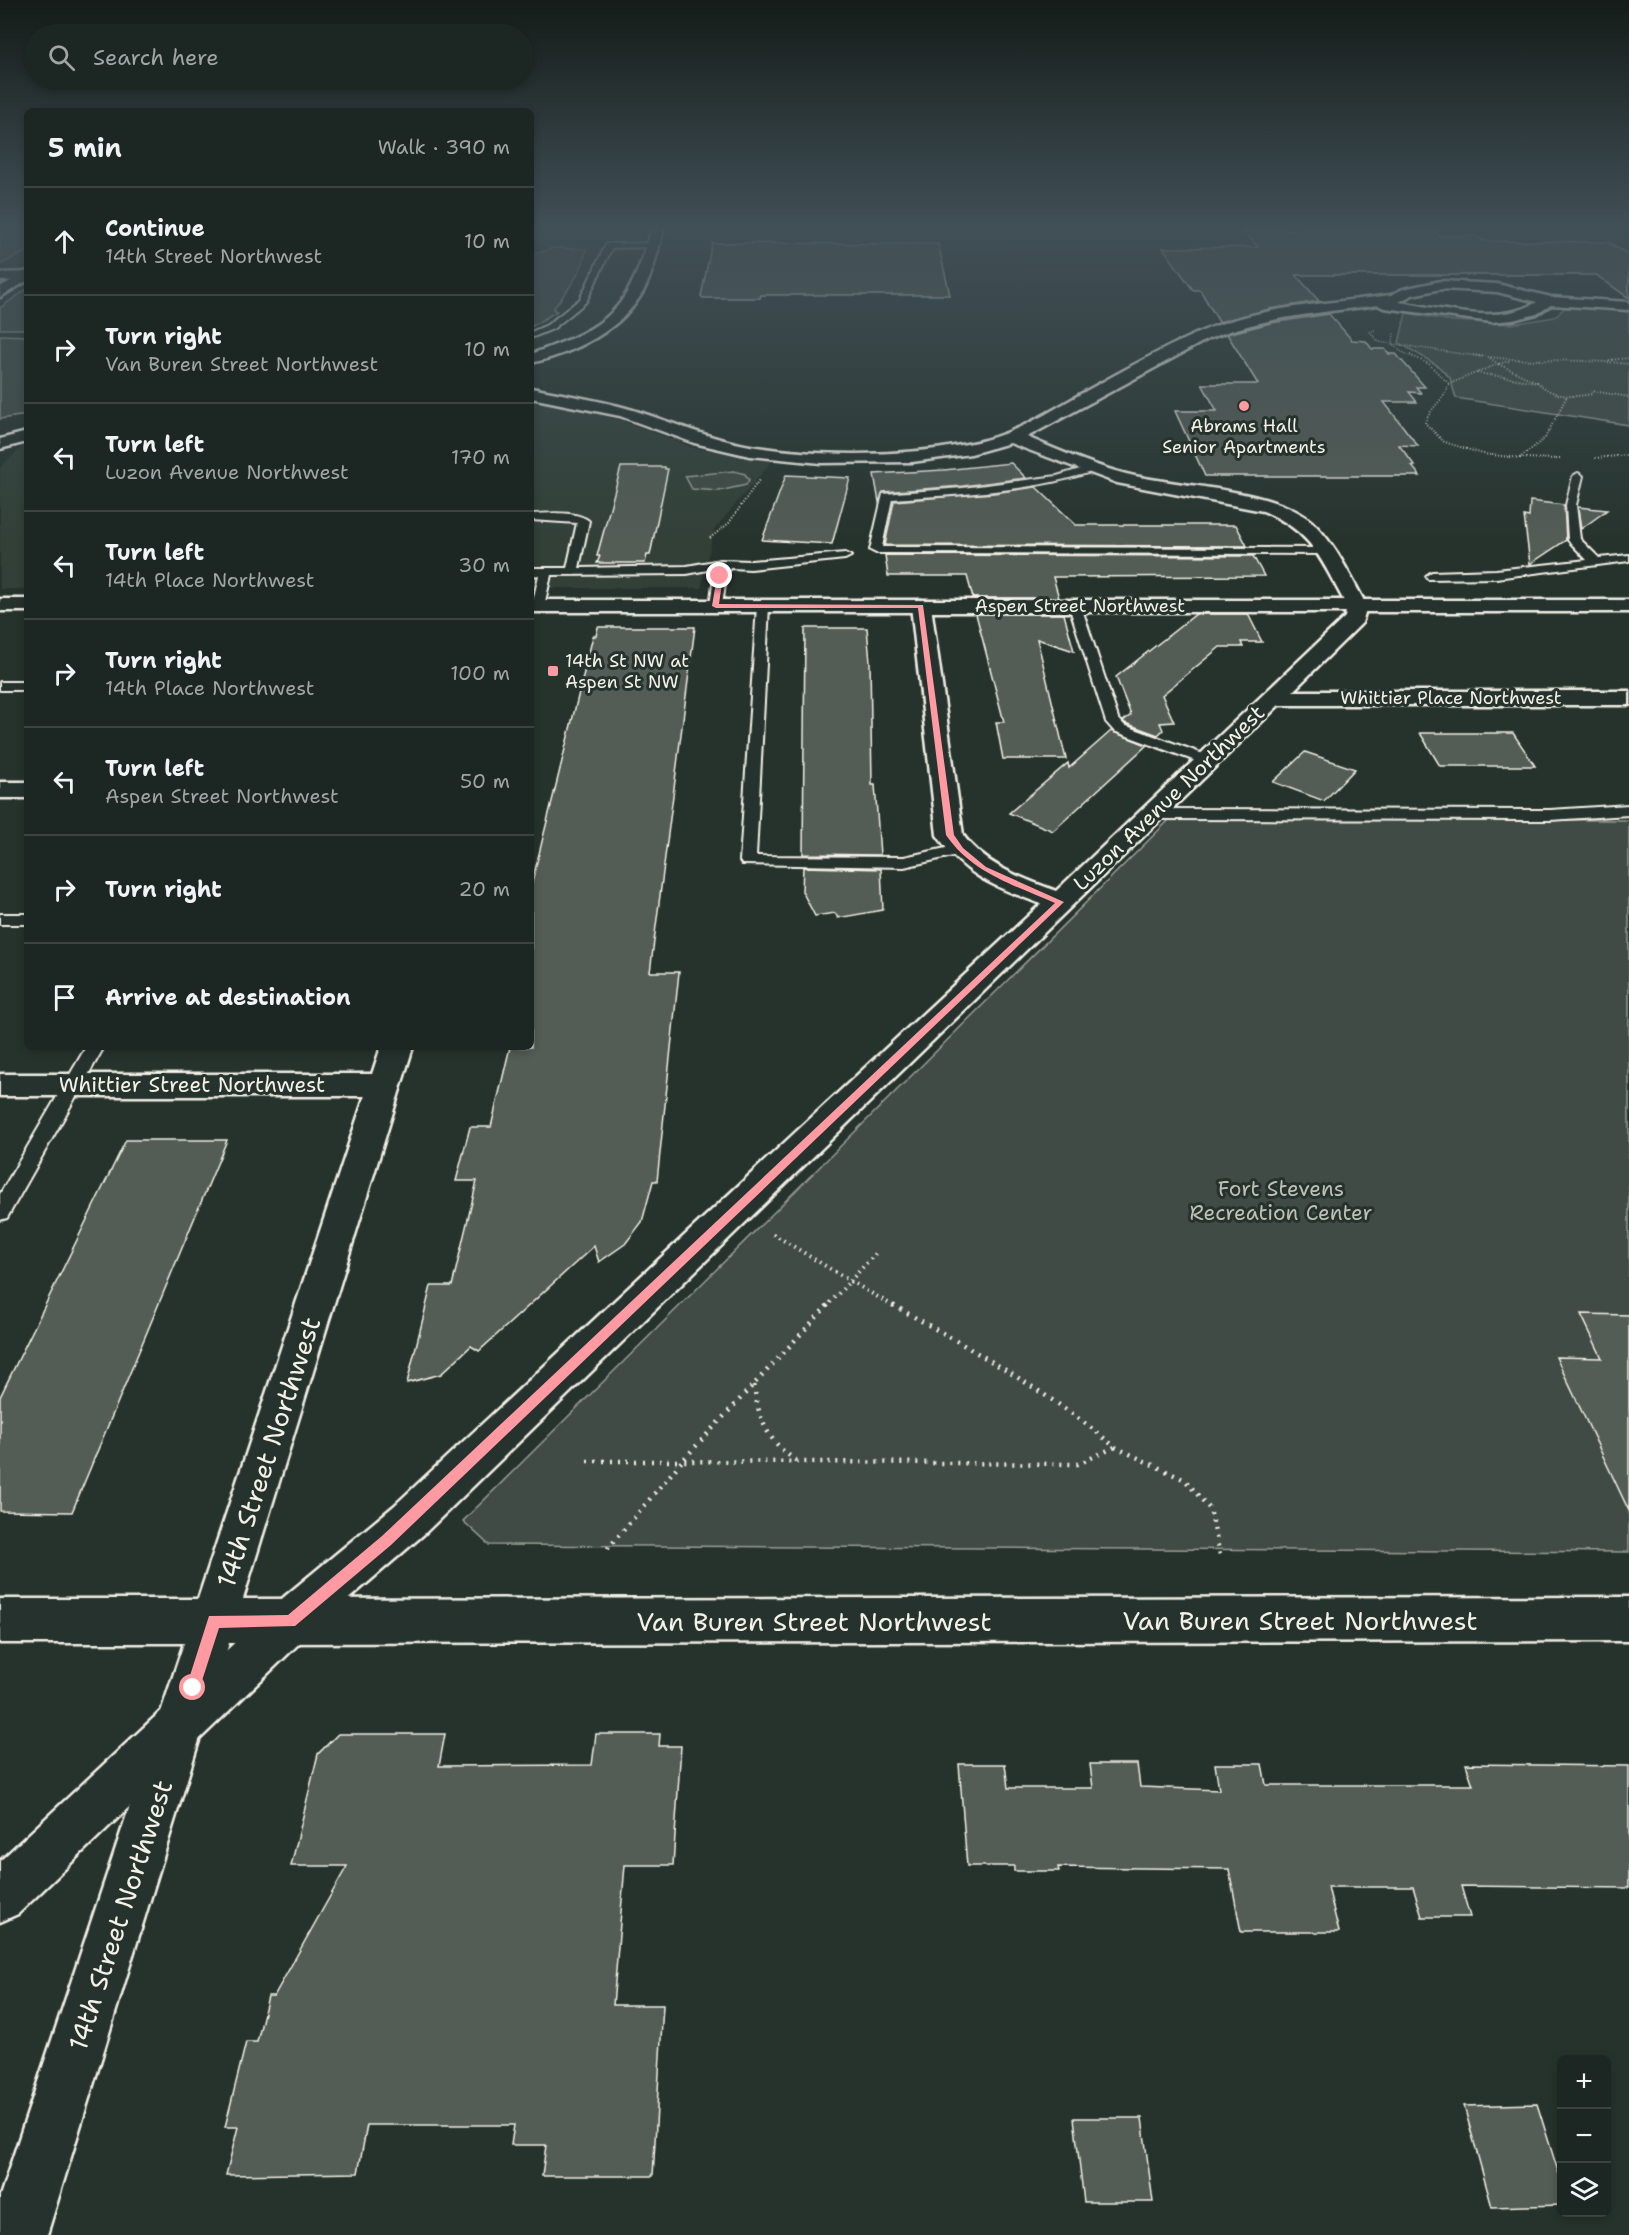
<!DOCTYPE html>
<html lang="en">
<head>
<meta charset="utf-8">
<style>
	:root { --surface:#1c2622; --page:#252e2a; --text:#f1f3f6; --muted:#a0a5a5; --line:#3a4340 }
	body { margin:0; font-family:"Shantell Sans",sans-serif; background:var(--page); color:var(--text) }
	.controls { position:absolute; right:18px; bottom:18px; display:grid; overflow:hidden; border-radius:9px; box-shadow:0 3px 9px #0003 }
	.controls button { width:54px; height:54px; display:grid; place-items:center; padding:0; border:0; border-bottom:2px solid var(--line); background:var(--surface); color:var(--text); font:30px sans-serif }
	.stop { position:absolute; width:18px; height:18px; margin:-14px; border:4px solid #ff9aa2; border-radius:50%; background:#fff }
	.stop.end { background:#ff9aa2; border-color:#fff; box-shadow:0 2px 6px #0008 }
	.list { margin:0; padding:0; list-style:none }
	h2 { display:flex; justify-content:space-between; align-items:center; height:78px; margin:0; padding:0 24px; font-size:26px }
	h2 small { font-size:20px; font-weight:400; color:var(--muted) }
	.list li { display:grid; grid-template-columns:39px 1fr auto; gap:18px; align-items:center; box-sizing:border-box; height:108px; padding:0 24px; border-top:2px solid var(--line) }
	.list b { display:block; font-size:22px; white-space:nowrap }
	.list p { margin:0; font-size:20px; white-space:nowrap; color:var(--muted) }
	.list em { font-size:20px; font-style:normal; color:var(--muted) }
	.icon { flex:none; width:33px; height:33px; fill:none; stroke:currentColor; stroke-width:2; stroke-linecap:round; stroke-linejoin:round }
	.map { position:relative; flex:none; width:1629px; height:2235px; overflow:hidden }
	.search { position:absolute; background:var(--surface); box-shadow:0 3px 9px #0003; left:24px; top:24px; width:510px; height:66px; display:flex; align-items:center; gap:15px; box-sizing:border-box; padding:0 21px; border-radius:33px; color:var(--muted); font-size:22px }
	.panel { position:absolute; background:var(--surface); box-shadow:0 3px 9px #0003; left:24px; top:108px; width:510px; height:942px; border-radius:9px }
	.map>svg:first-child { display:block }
	.built { fill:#333f39 }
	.green { fill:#414b45; stroke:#9a9e96; stroke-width:1.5 }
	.building { fill:#525c55; stroke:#f4f1e8; stroke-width:1.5 }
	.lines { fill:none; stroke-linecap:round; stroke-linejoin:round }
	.service-casing { stroke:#f4f1e8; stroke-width:4 }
	.minor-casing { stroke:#f4f1e8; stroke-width:5 }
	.tertiary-casing { stroke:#f4f1e8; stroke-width:5 }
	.secondary-casing { stroke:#f4f1e8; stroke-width:5 }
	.primary-casing { stroke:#f4f1e8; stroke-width:5 }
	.path-far3 { stroke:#f4f1e8; stroke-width:1.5; stroke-dasharray:1 1.5; stroke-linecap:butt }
	.path-far2 { stroke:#f4f1e8; stroke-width:2; stroke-dasharray:1 2; stroke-linecap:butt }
	.path-far1 { stroke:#f4f1e8; stroke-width:4; stroke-dasharray:1.5 4.5; stroke-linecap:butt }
	.path { stroke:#f4f1e8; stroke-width:4.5; stroke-dasharray:2 6; stroke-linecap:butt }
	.service { fill:#26332d; fill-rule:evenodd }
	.minor { fill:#26332d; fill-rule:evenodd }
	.tertiary { fill:#26332d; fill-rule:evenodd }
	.secondary { fill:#26332d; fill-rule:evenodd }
	.primary { fill:#26332d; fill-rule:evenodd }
	.route { fill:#ff9aa2 }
	.poi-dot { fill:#ff9aa2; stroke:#26332d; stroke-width:2 }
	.labels { text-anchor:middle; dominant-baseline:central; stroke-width:6; stroke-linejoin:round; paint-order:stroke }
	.far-poi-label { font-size:18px; fill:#f4f1e8; stroke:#26332d }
	.far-street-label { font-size:18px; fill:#f4f1e8; stroke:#26332d }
	.street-label { font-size:21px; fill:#f4f1e8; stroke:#26332d }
	.park-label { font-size:21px; fill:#bebfb7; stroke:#26332d }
	.near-street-label { font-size:26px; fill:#f4f1e8; stroke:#26332d }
</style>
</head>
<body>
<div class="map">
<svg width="1629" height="2235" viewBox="0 0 1629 2235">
	<rect width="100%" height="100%" fill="#26332d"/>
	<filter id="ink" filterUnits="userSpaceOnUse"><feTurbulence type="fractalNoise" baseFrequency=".0167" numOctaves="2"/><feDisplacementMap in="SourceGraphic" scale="12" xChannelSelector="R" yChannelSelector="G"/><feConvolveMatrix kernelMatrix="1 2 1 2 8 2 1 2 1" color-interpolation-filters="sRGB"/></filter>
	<g filter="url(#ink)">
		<g class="built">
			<path d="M531 401 545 402 620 420 694 448 772 461 714 530 701 588H531Z"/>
			<path d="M27 446V589H0V467L22 447Z"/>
		</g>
		<g class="green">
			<path d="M0 228H27V251L0 265Z"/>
			<path d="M553 248 586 249C585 270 565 293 553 309L557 311 531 327V252H542Z"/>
			<path d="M27 289V329H0V308Z"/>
			<path d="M1588 307 1629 312V425L1456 398 1450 378 1437 365 1399 343 1406 313 1452 321 1512 324 1554 317 1565 308Z"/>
			<path d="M0 335 27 336V415L0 419Z"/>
			<path d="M734 471 745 474 749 480 746 485 719 491 692 489 685 476Z"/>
			<path d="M1170 819 1629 820V1552L489 1545 463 1521Z"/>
		</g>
		<g class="building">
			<path d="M1348 228H1429L1440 236H1477L1484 241 1608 242 1629 255V298L1596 275H1296L1319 301 1269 309 1219 322 1200 290H1193L1163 248 1258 247 1243 230H1350Z"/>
			<path d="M712 243 938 244 950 295H761L760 298H703L701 296Z"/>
			<path d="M1329 314 1352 340 1366 341 1372 349H1385L1389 354H1396L1425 387H1416L1421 393 1409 392 1417 402H1384L1418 446 1399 445 1415 466H1412L1420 476H1205L1175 411H1217L1202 384H1258L1227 334 1271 323Z"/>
			<path d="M1011 463 1026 478 963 486 883 492 879 502 874 474 944 470Z"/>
			<path d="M621 467H665V469H668L650 555H647L645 563H597L600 556H597Z"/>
			<path d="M786 475 850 478 832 544 762 540Z"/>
			<path d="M1036 487 1076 525H1236L1247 546 885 545 894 501 994 493Z"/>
			<path d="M1530 501 1564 505 1566 540 1530 564 1524 516 1529 517Z"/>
			<path d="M1578 507 1607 510 1581 529Z"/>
			<path d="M885 555 1253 556 1264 576 1053 577 1059 598H973L967 576H888Z"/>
			<path d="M976 614H1064L1074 651 1037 639 1066 759H1003L996 722H1004Z"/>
			<path d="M1196 614H1248L1262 642H1241L1243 647H1220L1162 695 1174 722 1160 723 1163 730 1158 735 1125 723 1123 721 1131 715 1116 677Z"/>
			<path d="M598 627H695L650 972H679L657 1181H653L642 1222 625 1244 599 1262 594 1246 479 1351 471 1346 441 1374 407 1383 431 1286H452L477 1181H456L470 1127H491L510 1047H531V886L593 636H596Z"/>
			<path d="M805 628H867L870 662 872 785H875L880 855 803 854Z"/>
			<path d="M1111 731 1147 745 1053 831 1009 813 1068 763 1069 768Z"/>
			<path d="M1420 733H1513L1535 766H1440Z"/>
			<path d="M1305 752 1355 769 1324 801 1273 782Z"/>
			<path d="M803 867 881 869 883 910 838 918 835 913 815 916 802 891Z"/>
			<path d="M126 1140H227L72 1512 0 1511V1397Z"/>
			<path d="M1581 1314 1629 1315V1511L1556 1357 1602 1358Z"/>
			<path d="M338 1734H445L439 1766 592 1765 596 1734H660L659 1746H681L673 1865H625L613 2005H663L653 2176H542L546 2145H511L514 2125H367L358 2173 226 2175 238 2127H225L246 2042H257L268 1996H274L347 1866H291L318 1754Z"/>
			<path d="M959 1764H1005L1008 1788H1093L1090 1764H1137L1140 1787 1219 1790 1215 1764H1262L1266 1785H1473L1466 1764 1629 1766V1888L1461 1886 1470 1917H1422L1413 1887H1328L1339 1932H1241L1229 1869 1058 1867 1059 1871H1014V1866H967Z"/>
			<path d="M1537 2104 1562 2184V2205L1492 2207 1464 2106Z"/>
			<path d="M1074 2118H1142L1153 2202H1084Z"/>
		</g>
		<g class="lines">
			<defs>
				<g id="service">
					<path d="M656 243 653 247 612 248 586 302 553 329 531 338V332L547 325 580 299 606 244Z"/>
					<path d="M1090 466 1095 469 1094 471C1029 492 959 494 892 499L882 547 1324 548 1330 551 1324 554 876 553 870 550 883 494 963 488 1057 476Z"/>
					<path d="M1578 473 1583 476 1576 505 1580 539 1599 558 1629 555V561L1496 578 1428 579 1426 576 1432 572 1496 570 1587 560 1568 540 1566 505 1573 476Z"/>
					<path d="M531 514C548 514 575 510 589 521L579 568 687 566 720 560 751 561 845 553 851 556 845 559 751 569 730 568 726 576 722 606 716 610 710 606 714 576 718 568 687 574 551 575 544 606 538 610 532 606 539 575 531 576V568H567L577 523 531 520Z"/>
					<path d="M763 602 769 606 756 856 904 857 960 845 968 850 966 853 904 867 742 864 740 861 757 606Z"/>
					<path d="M1075 602 1081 606 1118 718 1124 725 1214 758 1216 761 1214 764H1204L1114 731 1106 722 1069 606Z"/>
					<rect x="0" y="682" width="27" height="8"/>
					<path d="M1629 805V815L1550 820 1153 819 1145 814 1153 809 1550 810Z"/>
					<rect x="0" y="914" width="27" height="10"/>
					<path d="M86 1047H104L7 1218 0 1220V1194Z"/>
				</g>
				<g id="minor">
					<path d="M652 228H664C658 249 654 271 644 290 622 330 575 353 531 363V354C613 325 627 311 652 228Z"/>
					<path d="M1441 281 1497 284 1551 297 1629 302V310L1551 305 1537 314 1513 320 1492 322 1384 308 1378 305C1320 313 1262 317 1208 339L1027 437C1059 451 1092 465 1126 474 1176 487 1274 488 1312 522 1336 544 1351 578 1367 606L1362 623 1293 691H1629V705H1279L424 1534 316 1627 18 1914 0 1922V1861L284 1597 394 1506 1041 904C996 887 964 876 937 835L911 606 914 602 921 600 928 602 931 606 963 835C985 866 1022 878 1056 891L1345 617 1347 606C1321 561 1314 532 1263 511L1117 483 1010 443 971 454 912 462 821 463 750 456 694 443 620 416 531 398V388C565 395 600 400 633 410 672 422 710 439 750 446 818 457 899 457 967 444 1009 437 1043 416 1079 395 1118 373 1159 350 1200 332 1259 306 1327 304 1391 295L1403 289ZM1441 289 1497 292 1537 302C1497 326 1442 308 1399 302L1412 295Z"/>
					<path d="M27 432V442L0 449V439Z"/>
					<rect x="0" y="782" width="27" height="16"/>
					<path d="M0 1074H385L396 1077 401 1085 396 1093 385 1096H0Z"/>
				</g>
				<g id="tertiary">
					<rect x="0" y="599" width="27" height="12"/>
					<rect x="531" y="600" width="1098" height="12"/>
					<path d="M381 1047H413L243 1599 1629 1597V1641L229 1643 47 2235H0V2196L184 1643H0V1599H198Z"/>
				</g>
				<path id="secondary" d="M27 272V280L0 281V273Z"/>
				<path id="primary" d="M27 271V281L0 297V287Z"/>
			</defs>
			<use href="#service" class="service-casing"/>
			<use href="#minor" class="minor-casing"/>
			<use href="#tertiary" class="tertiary-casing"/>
			<use href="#secondary" class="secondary-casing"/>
			<use href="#primary" class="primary-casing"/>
			<g class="path-far3">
				<path d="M1375 330 1370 332 1379 342 1393 344 1394 332"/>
				<path d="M1413 357 1400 351 1393 344 1483 357"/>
			</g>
			<g class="path-far2">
				<path d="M1410 355 1429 364 1449 384 1498 364 1490 358"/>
				<path d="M1473 355C1526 363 1576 358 1629 364"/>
				<path d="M1609 360 1629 358"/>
				<path d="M1477 373 1537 382 1498 364 1509 361"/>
				<path d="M1537 382C1553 397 1571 398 1592 394L1593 391 1629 397"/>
				<path d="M1449 384C1445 400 1430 407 1425 423L1444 442 1483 454 1520 458"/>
				<path d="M1595 458 1629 455"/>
				<path d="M1560 459 1520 458 1545 438 1567 396"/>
				<path d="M710 538 729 523 759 480"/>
			</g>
			<g class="path-far1">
				<path d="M773 1234 850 1281 878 1251"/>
				<path d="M826 1307 850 1281 895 1307"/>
			</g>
			<g class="path">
				<path d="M828 1305 682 1461 1078 1464 1115 1447C1048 1391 969 1348 893 1305"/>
				<path d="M754 1385C758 1418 768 1443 797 1461"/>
				<path d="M1115 1447 1185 1480 1210 1509 1220 1555"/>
				<path d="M587 1461H682L605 1552"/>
			</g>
			<use href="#service" class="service"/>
			<use href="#minor" class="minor"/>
			<use href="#tertiary" class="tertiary"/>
			<use href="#secondary" class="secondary"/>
			<use href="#primary" class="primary"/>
		</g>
	</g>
	<linearGradient id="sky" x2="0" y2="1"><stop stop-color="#151c19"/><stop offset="0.42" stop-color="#415057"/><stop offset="1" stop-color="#415057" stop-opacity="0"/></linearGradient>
	<rect width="1629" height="541" fill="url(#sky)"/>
	<path class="route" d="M720 574 723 576 719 604 923 605 954 835 963 848 986 867 1064 902 391 1545 295 1626 219 1628 198 1693 193 1695 188 1693 186 1688 209 1616 288 1615 382 1536 1055 903C1014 885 972 873 946 835L918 608H716L712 606 717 576Z"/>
	<g class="poi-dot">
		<circle cx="1244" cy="406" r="6"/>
		<rect x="547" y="665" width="12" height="12" rx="3"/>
	</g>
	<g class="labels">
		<g class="far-poi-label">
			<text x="1244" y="426">Abrams Hall<tspan x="1244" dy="21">Senior Apartments</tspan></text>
			<text x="565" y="661" text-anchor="start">14th St NW at<tspan x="565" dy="21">Aspen St NW</tspan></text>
		</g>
		<g class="far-street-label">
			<text x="1080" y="606">Aspen Street Northwest</text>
			<text x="1451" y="698">Whittier Place Northwest</text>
		</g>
		<g class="street-label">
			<text transform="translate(1169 798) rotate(-44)">Luzon Avenue Northwest</text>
			<text x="192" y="1085">Whittier Street Northwest</text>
		</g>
		<g class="park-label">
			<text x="1281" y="1189">Fort Stevens<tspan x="1281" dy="24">Recreation Center</tspan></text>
		</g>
		<g class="near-street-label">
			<text transform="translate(268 1452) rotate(-72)">14th Street Northwest</text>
			<text x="1300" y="1620">Van Buren Street Northwest</text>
			<text x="814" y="1621">Van Buren Street Northwest</text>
			<text transform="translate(120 1915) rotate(-72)">14th Street Northwest</text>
		</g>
	</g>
</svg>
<div class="controls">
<button>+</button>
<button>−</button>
<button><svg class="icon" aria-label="layers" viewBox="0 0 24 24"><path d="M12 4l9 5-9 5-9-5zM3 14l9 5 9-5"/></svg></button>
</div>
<div class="stop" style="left:193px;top:1688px"></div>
<div class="stop end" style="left:720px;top:576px"></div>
<div class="search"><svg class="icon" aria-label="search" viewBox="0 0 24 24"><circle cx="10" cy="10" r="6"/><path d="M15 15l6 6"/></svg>Search here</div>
<section class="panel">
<h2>5 min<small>Walk · 390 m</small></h2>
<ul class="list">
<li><svg class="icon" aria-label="ahead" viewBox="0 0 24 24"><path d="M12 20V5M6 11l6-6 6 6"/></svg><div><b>Continue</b><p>14th Street Northwest</p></div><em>10 m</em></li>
<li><svg class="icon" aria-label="right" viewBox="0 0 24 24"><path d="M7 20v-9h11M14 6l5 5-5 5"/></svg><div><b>Turn right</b><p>Van Buren Street Northwest</p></div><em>10 m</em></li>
<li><svg class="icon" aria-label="left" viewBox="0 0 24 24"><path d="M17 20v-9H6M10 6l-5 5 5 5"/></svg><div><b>Turn left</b><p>Luzon Avenue Northwest</p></div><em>170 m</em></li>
<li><svg class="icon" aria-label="left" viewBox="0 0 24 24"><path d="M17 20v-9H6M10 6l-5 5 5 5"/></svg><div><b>Turn left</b><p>14th Place Northwest</p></div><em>30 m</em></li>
<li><svg class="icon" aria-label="right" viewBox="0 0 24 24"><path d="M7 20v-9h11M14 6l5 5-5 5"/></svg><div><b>Turn right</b><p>14th Place Northwest</p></div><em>100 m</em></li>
<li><svg class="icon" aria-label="left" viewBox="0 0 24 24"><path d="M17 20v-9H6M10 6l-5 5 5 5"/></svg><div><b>Turn left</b><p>Aspen Street Northwest</p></div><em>50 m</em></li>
<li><svg class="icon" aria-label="right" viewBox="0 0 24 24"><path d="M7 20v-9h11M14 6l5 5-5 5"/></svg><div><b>Turn right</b></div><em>20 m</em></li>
<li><svg class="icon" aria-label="arrive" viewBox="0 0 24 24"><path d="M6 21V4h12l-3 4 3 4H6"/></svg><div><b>Arrive at destination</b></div></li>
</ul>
</section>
</div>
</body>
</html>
